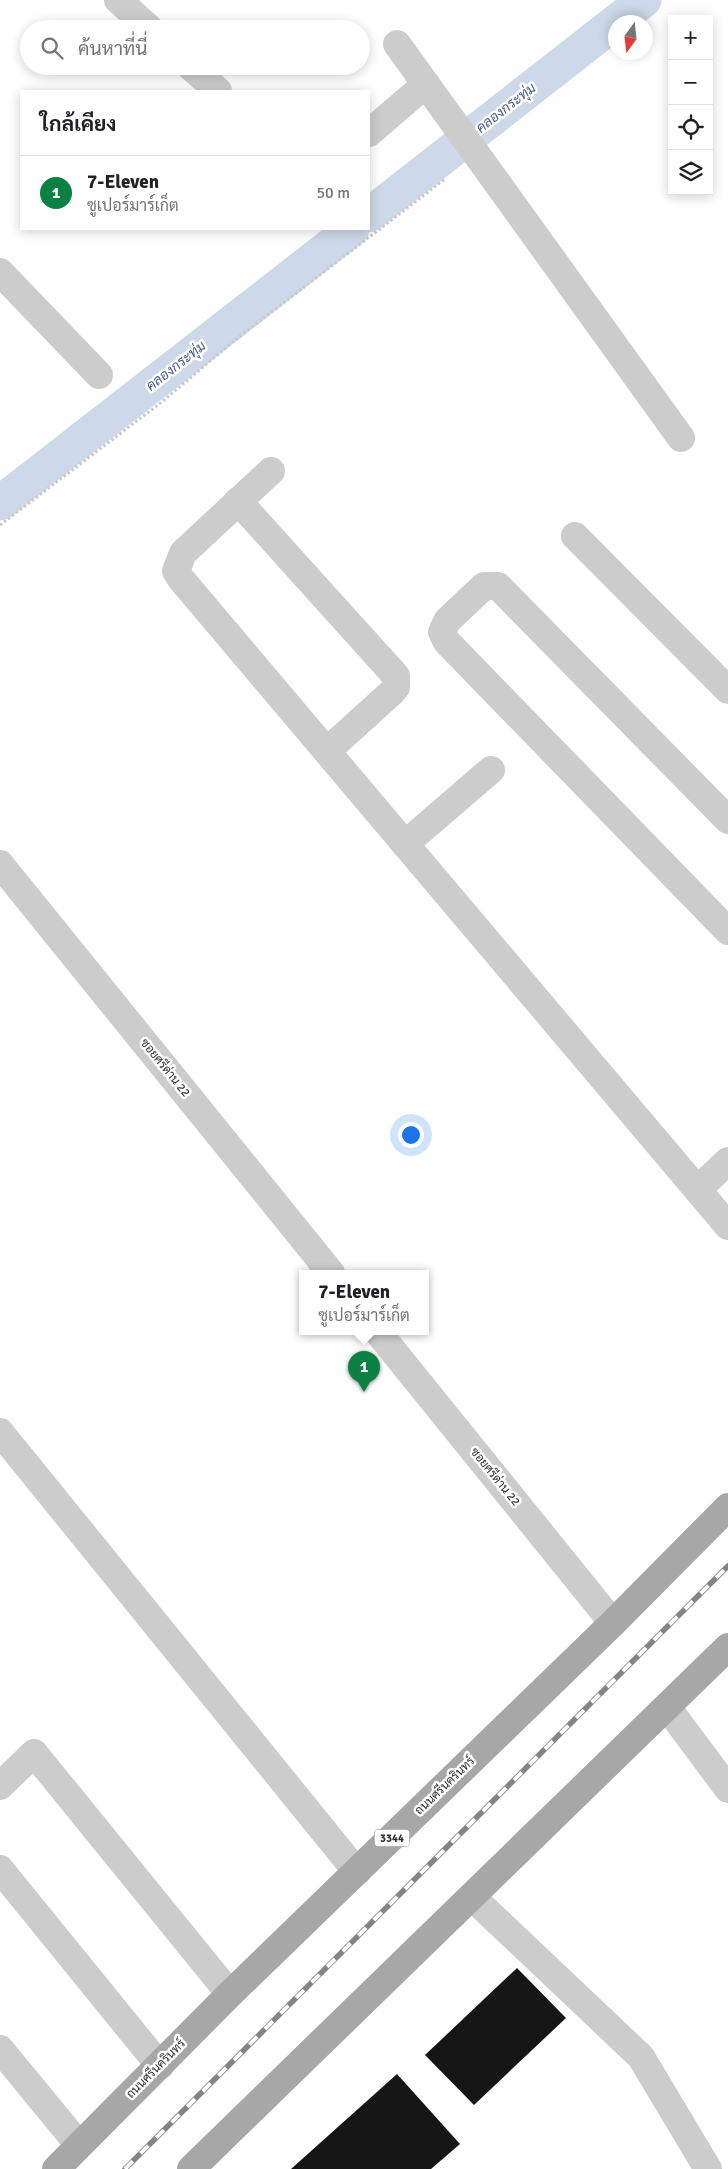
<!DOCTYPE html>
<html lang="th">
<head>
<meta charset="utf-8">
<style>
	:root { --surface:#fff; --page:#f2f2f2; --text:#202124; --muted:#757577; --line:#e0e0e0; --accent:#0b8043 }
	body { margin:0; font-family:Signika,Sarabun,sans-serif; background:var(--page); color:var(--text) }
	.controls { position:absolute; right:15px; top:15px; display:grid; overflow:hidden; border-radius:0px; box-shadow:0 2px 12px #0003 }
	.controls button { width:45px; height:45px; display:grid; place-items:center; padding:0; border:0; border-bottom:1px solid var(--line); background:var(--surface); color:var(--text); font:25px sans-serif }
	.compass { position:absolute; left:608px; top:15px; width:45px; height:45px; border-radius:50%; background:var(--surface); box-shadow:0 2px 12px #0003; rotate:195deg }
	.you { position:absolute; left:410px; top:1134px; width:18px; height:18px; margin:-12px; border:4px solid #fff; border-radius:50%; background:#1a73e8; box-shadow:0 0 0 8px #1a73e833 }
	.badge { display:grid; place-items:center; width:32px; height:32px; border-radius:50%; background:var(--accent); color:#fff; font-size:16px; font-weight:700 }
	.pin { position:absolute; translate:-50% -41px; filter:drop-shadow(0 1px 2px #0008) }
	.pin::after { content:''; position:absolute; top:26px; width:18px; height:15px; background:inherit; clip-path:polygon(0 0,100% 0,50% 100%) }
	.popup { position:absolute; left:299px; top:1270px; width:130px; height:65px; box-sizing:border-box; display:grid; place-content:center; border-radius:0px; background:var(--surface); filter:drop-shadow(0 1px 4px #0005); font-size:16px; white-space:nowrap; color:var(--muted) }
	.popup b { font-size:19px; color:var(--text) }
	.popup::after { content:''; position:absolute; left:50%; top:100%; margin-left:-10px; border:10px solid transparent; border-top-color:var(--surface) }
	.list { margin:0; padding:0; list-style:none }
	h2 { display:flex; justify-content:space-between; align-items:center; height:65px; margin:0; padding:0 20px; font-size:21px }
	h2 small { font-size:16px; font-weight:400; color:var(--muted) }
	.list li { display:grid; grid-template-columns:32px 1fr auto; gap:15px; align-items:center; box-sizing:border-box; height:75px; padding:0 20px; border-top:1px solid var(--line) }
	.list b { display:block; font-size:19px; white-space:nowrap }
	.list p { margin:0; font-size:16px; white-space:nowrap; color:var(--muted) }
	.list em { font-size:16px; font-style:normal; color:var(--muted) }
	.icon { flex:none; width:28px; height:28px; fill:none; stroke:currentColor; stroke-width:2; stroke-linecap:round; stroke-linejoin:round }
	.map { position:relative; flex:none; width:728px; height:2169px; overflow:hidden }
	.search { position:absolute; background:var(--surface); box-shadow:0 2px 12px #0003; left:20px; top:20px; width:350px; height:55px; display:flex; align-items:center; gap:12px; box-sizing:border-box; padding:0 18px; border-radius:28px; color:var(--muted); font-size:19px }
	.panel { position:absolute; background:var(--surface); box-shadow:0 2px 12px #0003; left:20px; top:90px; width:350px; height:140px; border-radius:0px }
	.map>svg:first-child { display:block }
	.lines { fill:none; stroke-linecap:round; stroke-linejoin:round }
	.canal { stroke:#cdd8e8; stroke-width:35 }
	.building { fill:#161616 }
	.path { stroke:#c9c9c9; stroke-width:3; stroke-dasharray:2.5 2.5; stroke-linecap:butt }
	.minor { stroke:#ccc; stroke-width:28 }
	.major { stroke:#a7a7a7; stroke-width:28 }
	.rail-casing { stroke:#848484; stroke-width:5.5 }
	.rail { stroke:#fff; stroke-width:4; stroke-dasharray:11; stroke-linecap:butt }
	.labels { text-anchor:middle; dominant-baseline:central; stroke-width:5; stroke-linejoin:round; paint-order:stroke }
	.shield { fill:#fff; stroke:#6d6d6d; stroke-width:1 }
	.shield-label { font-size:11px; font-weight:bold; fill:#2f2f2f }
	.street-label { font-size:12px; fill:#2f2f2f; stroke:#fff }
	.water-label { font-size:14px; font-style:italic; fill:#476187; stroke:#fff }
</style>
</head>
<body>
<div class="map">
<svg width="728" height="2169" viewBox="0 0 728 2169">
	<rect width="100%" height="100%" fill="#fff"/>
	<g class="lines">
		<g class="canal">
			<path d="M369 215 644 0"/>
			<path d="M0 503 352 229"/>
		</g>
	</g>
	<g class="building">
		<path d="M517 1968 566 2018 474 2105 425 2055Z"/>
		<path d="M397 2074 460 2144 431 2169H291Z"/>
	</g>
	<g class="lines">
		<path class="path" d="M0 525 163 401 235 340 445 179"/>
		<g class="minor">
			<path d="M118 0 150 29"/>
			<path d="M397 44 681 438"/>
			<path d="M190 66 218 91"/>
			<path d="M369 133 426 84"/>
			<path d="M0 272 99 375"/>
			<path d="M271 471 183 553 176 571 181 579 728 1226"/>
			<path d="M238 501 396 676V687L391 693 327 751"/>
			<path d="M575 536 728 690"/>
			<path d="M728 820 498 586H484L447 621 442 632 447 642 728 931"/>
			<path d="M405 844 491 770"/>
			<path d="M0 864 331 1273"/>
			<path d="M698 1189 728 1161"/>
			<path d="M377 1331 613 1623"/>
			<path d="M0 1432 357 1872"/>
			<path d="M667 1707 728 1789"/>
			<path d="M0 1786 34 1753 230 1994"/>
			<path d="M0 1869 160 2066"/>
			<path d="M472 1897 641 2057 708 2169"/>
			<path d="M0 2049 79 2145"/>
		</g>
		<g class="major">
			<path d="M56 2169 230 1994 613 1623 728 1507"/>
			<path d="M191 2169 728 1647"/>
		</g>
		<defs>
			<path id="rail" d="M125 2169 728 1566"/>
		</defs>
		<use href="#rail" class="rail-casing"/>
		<use href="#rail" class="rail"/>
	</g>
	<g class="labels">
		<rect class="shield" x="374.5" y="1829.5" width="35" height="17" rx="4"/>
		<g class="shield-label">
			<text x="392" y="1838">3344</text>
		</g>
		<g class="street-label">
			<text transform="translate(165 1068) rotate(51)">ซอยศรีด่าน 22</text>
			<text transform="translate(495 1477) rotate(51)">ซอยศรีด่าน 22</text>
			<text transform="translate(445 1786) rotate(-44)">ถนนศรีนครินทร์</text>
			<text transform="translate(156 2069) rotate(-45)">ถนนศรีนครินทร์</text>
		</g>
		<g class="water-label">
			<text transform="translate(506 108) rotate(-38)">คลองกระทุ่ม</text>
			<text transform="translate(176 366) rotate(-38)">คลองกระทุ่ม</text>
		</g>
	</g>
</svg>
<div class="controls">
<button>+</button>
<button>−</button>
<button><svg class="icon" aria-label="locate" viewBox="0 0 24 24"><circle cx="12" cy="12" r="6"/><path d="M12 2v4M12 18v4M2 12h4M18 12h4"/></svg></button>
<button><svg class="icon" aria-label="layers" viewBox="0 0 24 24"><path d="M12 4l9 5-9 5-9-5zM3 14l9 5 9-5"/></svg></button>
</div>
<svg class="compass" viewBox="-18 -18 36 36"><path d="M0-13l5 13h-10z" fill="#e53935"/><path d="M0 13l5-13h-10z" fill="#757577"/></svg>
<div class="you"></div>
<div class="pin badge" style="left:364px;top:1392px">1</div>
<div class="popup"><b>7-Eleven</b>ซูเปอร์มาร์เก็ต</div>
<div class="search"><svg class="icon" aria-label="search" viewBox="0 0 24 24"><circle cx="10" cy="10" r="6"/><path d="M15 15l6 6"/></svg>ค้นหาที่นี่</div>
<section class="panel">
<h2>ใกล้เคียง<small></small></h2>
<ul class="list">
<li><span class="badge">1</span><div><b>7-Eleven</b><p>ซูเปอร์มาร์เก็ต</p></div><em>50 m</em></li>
</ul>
</section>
</div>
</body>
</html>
